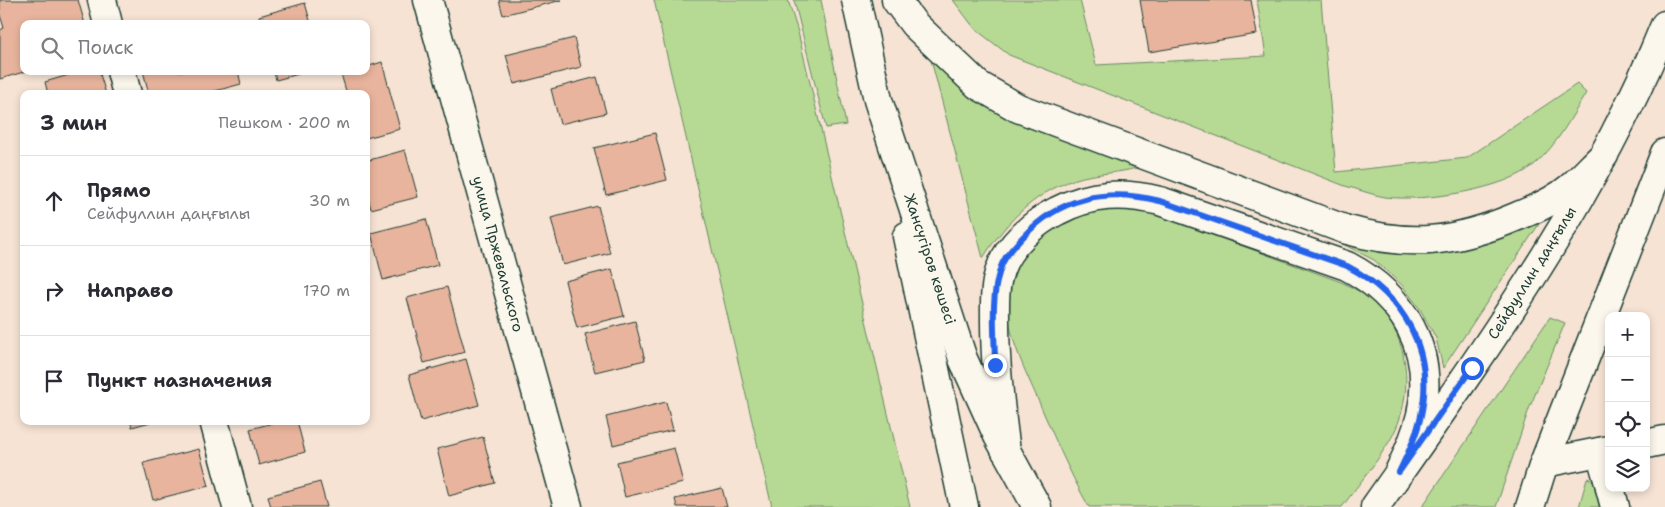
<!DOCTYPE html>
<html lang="ru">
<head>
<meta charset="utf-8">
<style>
	:root { --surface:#fff; --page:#f7f7f7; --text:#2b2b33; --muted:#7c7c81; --line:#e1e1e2 }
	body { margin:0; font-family:"Shantell Sans",sans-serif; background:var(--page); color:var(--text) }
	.controls { position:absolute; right:15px; bottom:15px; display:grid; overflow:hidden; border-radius:10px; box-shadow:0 2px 8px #0003 }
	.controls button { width:45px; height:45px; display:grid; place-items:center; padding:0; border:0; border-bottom:1px solid var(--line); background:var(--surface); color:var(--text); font:25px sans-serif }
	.stop { position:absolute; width:15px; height:15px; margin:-11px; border:4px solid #2563eb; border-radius:50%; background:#fff }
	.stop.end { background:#2563eb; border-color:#fff; box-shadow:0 1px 5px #0008 }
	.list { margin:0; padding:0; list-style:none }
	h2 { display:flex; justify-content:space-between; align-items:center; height:65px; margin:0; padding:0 20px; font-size:21px }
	h2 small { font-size:16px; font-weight:400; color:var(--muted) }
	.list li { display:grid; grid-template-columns:32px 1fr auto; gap:15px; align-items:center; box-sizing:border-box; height:90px; padding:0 20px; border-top:1px solid var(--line) }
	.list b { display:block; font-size:19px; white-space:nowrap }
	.list p { margin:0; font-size:16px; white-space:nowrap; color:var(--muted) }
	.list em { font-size:16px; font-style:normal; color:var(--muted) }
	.icon { flex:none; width:28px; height:28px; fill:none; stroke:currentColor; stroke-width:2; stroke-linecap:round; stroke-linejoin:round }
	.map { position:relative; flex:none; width:1665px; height:507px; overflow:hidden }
	.search { position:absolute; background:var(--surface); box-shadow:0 2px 8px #0003; left:20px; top:20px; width:350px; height:55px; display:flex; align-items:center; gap:12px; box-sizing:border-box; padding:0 18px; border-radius:10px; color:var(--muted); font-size:19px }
	.panel { position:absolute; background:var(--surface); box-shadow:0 2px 8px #0003; left:20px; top:90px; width:350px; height:335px; border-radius:10px }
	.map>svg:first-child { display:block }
	.green { fill:#b6d993; stroke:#6a8b64 }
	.building { fill:#e9b49d; stroke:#1f3d34 }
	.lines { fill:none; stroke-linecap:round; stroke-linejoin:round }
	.minor-casing { stroke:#1f3d34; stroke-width:31 }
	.secondary-casing { stroke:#1f3d34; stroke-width:31 }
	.minor { stroke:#fbf7ec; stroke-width:28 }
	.secondary { stroke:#fbf7ec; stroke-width:28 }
	.route { stroke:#2563eb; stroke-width:6 }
	.labels { text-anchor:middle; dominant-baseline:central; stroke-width:4; stroke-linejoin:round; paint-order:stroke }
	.street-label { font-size:15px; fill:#1f3d34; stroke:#fbf7ec }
</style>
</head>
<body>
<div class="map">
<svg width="1665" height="507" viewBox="0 0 1665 507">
	<rect width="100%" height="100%" fill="#f6e3d4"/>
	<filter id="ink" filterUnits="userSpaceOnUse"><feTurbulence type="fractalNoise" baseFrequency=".02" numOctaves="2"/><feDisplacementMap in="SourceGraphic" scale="10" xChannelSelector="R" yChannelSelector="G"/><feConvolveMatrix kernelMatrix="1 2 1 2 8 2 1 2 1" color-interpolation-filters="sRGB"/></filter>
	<g filter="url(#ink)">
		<g class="green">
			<path d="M654 0H788L798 32 910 507H772Z"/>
			<path d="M794 0H821L846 125 826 128Z"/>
			<path d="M953 0H1080L1096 65 1266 56 1257 0H1321L1336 172 1467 158 1577 84 1586 93C1571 118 1557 145 1535 164 1506 190 1423 202 1385 197 1372 195 1358 189 1345 186L1009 55 975 29Z"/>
			<path d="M930 56 950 78 999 113 1136 168C1119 173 1101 173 1083 177 1038 189 1007 220 983 258Z"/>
			<path d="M1106 208 1131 209 1153 213 1341 282C1349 286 1358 290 1365 295 1411 328 1417 396 1389 442 1375 465 1357 486 1342 507H1089C1068 470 1052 432 1035 393 1014 346 990 297 1027 250 1035 241 1047 228 1058 222 1073 216 1091 212 1106 208Z"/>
			<path d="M1543 218 1443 368 1436 338 1420 309 1402 285 1374 260 1300 222C1331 233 1370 252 1403 254 1450 256 1499 232 1543 218Z"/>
			<path d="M1550 317 1565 323 1529 409 1496 507H1422Z"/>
			<path d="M1587 478 1599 482 1603 507H1579Z"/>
		</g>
		<g class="building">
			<path d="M0 0H78L85 24H24V71H27L0 79V30L4 28 0 15Z"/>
			<path d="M499 0H562L503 15Z"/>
			<path d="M1140 0H1251L1257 34 1149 52Z"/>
			<path d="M305 3 311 24H261L259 16Z"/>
			<path d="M574 38 581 67 514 84 506 55Z"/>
			<path d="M382 62 400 129 366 138V94H347L341 74 366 71V67Z"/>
			<path d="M82 71H99L106 94H48L45 82Z"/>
			<path d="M143 71H238L241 84 204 94H149Z"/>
			<path d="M274 71H310L276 80Z"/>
			<path d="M597 77 606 113 560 124 551 89Z"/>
			<path d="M655 133 667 180 606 195 594 148Z"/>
			<path d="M405 150 418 197 371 209 366 190V161Z"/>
			<path d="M598 206 610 253 563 265 551 218Z"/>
			<path d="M426 219 438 265 383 280 371 233Z"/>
			<path d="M612 269 624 316 577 328 565 281Z"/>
			<path d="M447 287 465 352 424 363 407 298Z"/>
			<path d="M635 321 645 360 595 372 585 334Z"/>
			<path d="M466 359 479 405 421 421 409 375Z"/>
			<path d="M666 402 673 430 613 445 606 417Z"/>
			<path d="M130 421H154L132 427Z"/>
			<path d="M281 421H297L305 452 259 465 250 429Z"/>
			<path d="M483 437 495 483 449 496 437 449Z"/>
			<path d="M674 448 683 483 625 497 617 462Z"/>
			<path d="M199 449 209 486 153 500 143 463Z"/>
			<path d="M320 482 327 507H271L268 496Z"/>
			<path d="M722 488 727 507H677L675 499Z"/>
		</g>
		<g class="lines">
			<defs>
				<g id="minor">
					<path d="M102 0 108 24"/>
					<path d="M428 0 568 507"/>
					<path d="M121 71 127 94"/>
					<path d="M214 421 237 507"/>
					<path d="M1646 444 1665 440"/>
					<path d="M1600 452 1609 483"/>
					<path d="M1544 463 1609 450"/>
					<path d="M1610 488 1615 507"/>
				</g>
				<g id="secondary">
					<path d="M856 0 878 100 963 359 998 436 1037 507"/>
					<path d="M896 0 914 24 978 85 1018 108 1344 229C1410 248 1455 243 1518 216 1536 209 1556 200 1571 187 1583 177 1593 165 1604 155"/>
					<path d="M907 236 964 507"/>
					<path d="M1006 451C1000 408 995 366 995 323 995 305 994 287 1000 270 1008 245 1035 222 1057 211 1091 193 1123 192 1160 201L1347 266C1404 296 1435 350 1421 415 1416 435 1408 454 1399 472"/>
					<path d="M1375 507C1482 354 1595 199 1665 25"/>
					<path d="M1530 507 1544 463 1665 153"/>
				</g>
			</defs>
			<use href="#minor" class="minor-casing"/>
			<use href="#secondary" class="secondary-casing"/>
			<use href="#minor" class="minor"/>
			<use href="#secondary" class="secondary"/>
		</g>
	</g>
	<g class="lines" filter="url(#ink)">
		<path class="route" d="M995 365C995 335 990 299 1000 270 1003 258 1013 248 1021 239 1060 196 1106 188 1160 201L1347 266C1404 296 1435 350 1421 415 1417 435 1408 454 1399 472L1472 368"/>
	</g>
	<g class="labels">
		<g class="street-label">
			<text transform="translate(498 254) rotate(75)">улица Пржевальского</text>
			<text transform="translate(930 259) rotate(72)">Жансүгіров көшесі</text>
			<text transform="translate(1532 273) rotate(-58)">Сейфуллин даңғылы</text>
		</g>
	</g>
</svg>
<div class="controls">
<button>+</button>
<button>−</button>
<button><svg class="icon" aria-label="locate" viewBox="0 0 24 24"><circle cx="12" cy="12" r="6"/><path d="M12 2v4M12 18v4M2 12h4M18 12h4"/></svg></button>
<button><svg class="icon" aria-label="layers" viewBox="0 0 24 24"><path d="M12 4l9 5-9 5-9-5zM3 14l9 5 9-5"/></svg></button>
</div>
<div class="stop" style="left:1472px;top:368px"></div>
<div class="stop end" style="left:995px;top:365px"></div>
<div class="search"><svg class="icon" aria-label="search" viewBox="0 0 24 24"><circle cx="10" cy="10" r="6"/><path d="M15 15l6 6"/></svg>Поиск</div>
<section class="panel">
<h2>3 мин<small>Пешком · 200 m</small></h2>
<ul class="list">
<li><svg class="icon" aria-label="ahead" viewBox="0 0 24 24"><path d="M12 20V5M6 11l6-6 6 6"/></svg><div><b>Прямо</b><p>Сейфуллин даңғылы</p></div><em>30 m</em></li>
<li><svg class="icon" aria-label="right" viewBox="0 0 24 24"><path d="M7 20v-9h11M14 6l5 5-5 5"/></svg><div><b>Направо</b></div><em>170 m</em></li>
<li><svg class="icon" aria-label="arrive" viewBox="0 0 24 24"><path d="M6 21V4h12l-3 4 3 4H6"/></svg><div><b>Пункт назначения</b></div></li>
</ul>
</section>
</div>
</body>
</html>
